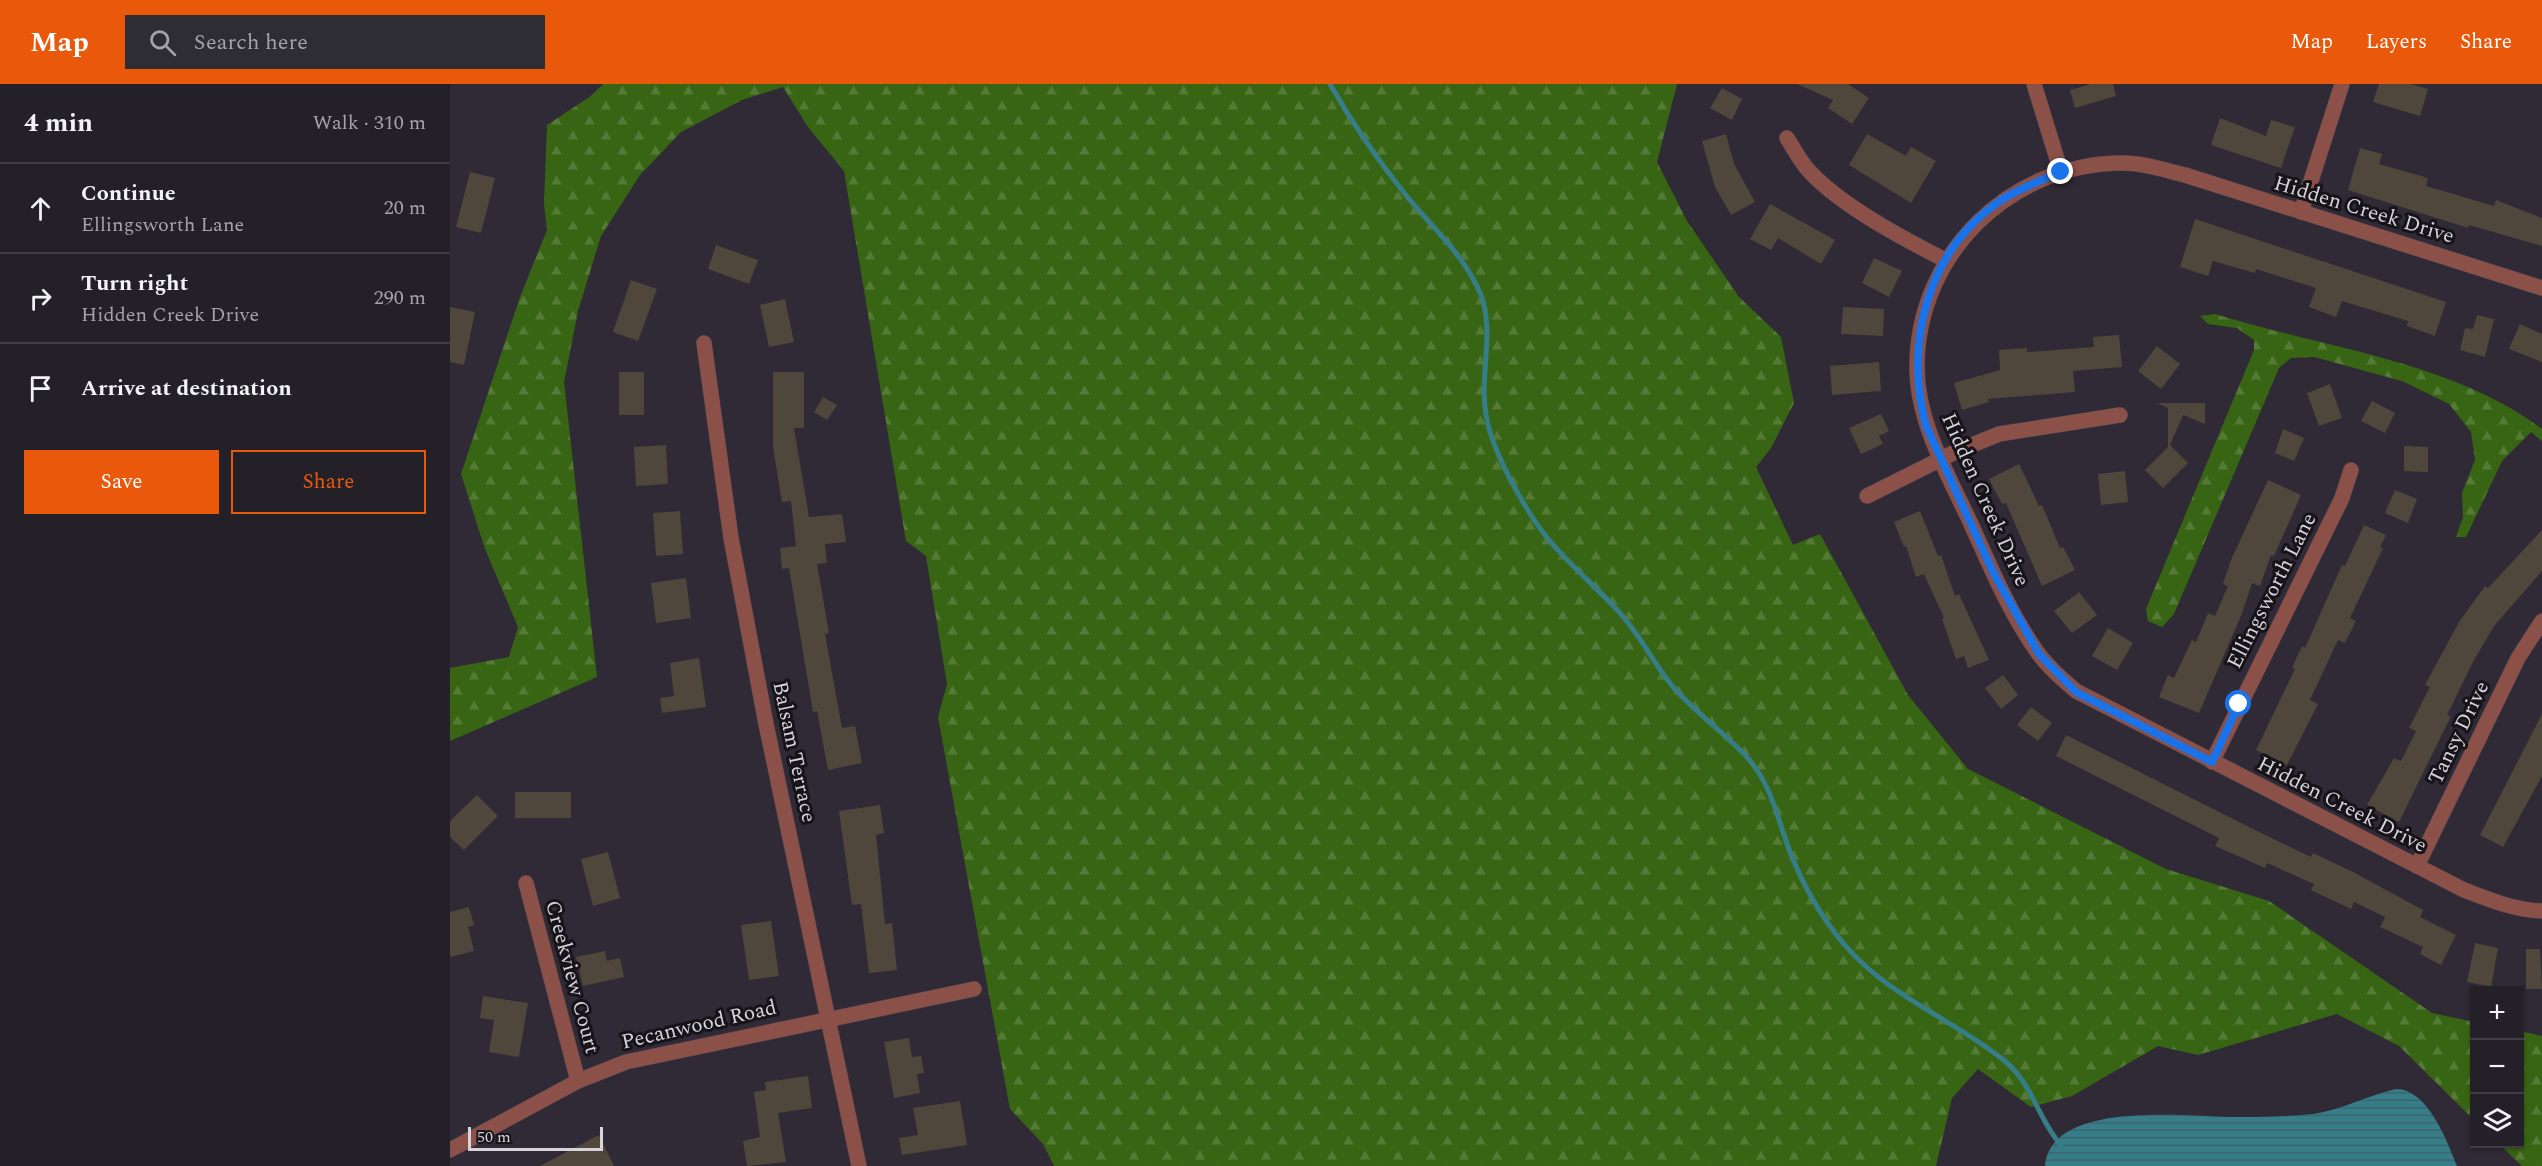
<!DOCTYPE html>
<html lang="en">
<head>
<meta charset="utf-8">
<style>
	:root { --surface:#232028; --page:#2f2d34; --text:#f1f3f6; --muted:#a3a3a8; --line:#403e45; --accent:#ea580c }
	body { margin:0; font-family:Spectral,serif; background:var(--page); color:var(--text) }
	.controls { position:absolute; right:18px; bottom:18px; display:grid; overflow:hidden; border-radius:0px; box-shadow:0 2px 4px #0004 }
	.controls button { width:54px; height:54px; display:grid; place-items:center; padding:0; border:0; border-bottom:2px solid var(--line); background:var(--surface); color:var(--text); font:30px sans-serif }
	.scale { position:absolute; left:18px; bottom:15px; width:135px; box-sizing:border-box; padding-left:6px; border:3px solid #d7d3db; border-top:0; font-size:16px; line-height:21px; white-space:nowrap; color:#d7d3db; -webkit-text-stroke:4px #161319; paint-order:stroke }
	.stop { position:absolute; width:18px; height:18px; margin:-14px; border:4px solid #1a73e8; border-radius:50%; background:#fff }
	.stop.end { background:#1a73e8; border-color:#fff; box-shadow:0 2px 6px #0008 }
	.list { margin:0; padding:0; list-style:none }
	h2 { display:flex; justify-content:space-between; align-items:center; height:78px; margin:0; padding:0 24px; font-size:26px }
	h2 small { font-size:20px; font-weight:400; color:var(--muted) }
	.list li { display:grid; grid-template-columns:39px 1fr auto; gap:18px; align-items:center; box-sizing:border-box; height:90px; padding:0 24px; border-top:2px solid var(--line) }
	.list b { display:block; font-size:22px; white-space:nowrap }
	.list p { margin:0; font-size:20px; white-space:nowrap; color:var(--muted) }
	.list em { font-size:20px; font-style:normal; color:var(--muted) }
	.actions { display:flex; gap:12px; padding:18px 24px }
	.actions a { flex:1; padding:14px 0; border:2px solid var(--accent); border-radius:0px; text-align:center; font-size:21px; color:var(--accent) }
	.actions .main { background:var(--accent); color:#fff }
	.icon { flex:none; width:33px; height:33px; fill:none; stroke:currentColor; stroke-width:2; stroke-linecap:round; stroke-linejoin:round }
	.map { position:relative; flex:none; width:2092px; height:1082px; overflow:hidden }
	header { display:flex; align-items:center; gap:36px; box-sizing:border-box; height:84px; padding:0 30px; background:var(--accent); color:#fff }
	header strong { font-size:28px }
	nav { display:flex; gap:33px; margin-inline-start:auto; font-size:21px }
	.search { width:420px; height:54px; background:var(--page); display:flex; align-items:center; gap:15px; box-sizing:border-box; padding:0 21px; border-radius:0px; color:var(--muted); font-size:22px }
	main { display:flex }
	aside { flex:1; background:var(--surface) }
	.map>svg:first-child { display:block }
	.forest { fill:url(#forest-firs) }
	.water { fill:url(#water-rules) }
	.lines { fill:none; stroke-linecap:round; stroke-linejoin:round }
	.stream { stroke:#377d88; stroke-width:5 }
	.building { fill:#4f473b }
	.minor-casing { stroke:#4a4550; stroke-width:16 }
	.minor { stroke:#8b5047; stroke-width:15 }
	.route { stroke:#1a73e8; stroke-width:8 }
	.labels { text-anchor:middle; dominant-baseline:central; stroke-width:6; stroke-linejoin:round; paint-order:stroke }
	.street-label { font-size:21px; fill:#d7d3db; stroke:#161319 }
</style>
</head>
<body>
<header>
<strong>Map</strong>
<div class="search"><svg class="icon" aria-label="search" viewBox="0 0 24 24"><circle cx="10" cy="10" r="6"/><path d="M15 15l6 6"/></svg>Search here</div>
<nav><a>Map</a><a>Layers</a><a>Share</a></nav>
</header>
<main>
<aside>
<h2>4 min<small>Walk · 310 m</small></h2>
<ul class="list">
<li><svg class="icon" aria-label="ahead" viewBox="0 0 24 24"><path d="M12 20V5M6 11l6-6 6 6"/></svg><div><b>Continue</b><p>Ellingsworth Lane</p></div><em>20 m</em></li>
<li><svg class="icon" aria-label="right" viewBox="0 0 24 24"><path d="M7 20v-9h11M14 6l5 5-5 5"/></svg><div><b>Turn right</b><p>Hidden Creek Drive</p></div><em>290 m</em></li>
<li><svg class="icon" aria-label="arrive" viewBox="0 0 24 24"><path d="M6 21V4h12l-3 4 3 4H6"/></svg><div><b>Arrive at destination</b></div></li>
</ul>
<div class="actions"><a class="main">Save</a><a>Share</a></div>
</aside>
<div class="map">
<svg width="2092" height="1082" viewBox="0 0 2092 1082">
	<defs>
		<pattern id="forest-firs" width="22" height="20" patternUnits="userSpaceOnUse" patternTransform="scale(1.5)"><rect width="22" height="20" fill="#386514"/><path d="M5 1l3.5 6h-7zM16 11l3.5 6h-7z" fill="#547a36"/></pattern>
		<pattern id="water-rules" width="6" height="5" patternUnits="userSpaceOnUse" patternTransform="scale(1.5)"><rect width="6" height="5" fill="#377d88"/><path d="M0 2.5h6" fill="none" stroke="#3b646c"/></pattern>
	</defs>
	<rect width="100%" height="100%" fill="#2f2a35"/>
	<g class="forest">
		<path d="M153 0H1227L1207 78 1237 137 1289 213 1331 253 1344 319 1321 364 1306 383 1343 461 1370 450 1458 611 1518 685 1716 785 1819 817 1982 929 2024 938V1036L1949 962 1887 930 1748 971 1708 962 1622 1012 1581 1023 1528 985 1502 1014 1486 1082H604L593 1060 560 1025 488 633 497 600 476 472 456 457 394 87 358 43 333 3 292 16 231 48 190 91 151 152 128 227 114 298 147 593 0 657V584L59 573 68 543 35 465 11 390 70 213 97 146 94 120 97 41 141 12Z"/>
		<path d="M1765 230C1870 263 2003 277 2092 345V357L2081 348 2052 377 2016 453H2006L2013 433 2012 409 2025 376 2021 348 1999 320 1952 297 1864 273 1841 274 1829 284 1724 530 1712 543 1698 537 1696 525 1804 266V256L1787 244 1758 240 1750 232Z"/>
		<path d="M2070 947 2092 952V1082H2072L2049 1060H2070Z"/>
	</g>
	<path class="water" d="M1946 1005C1978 1005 1997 1057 2007 1082H1595C1601 1017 1731 1032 1777 1033 1805 1033 1835 1033 1863 1030 1892 1026 1918 1011 1946 1005Z"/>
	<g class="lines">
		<path class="stream" d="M880 0C902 39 927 75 955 110 982 144 1014 170 1031 211 1045 249 1029 292 1036 331 1041 362 1063 402 1079 428 1102 467 1138 494 1168 527 1190 550 1203 579 1223 603 1245 628 1273 648 1296 672 1323 702 1326 732 1340 768 1352 799 1372 835 1394 860 1437 912 1505 936 1556 978 1583 1001 1589 1037 1611 1061"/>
	</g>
	<g class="building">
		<path d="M1347 0H1398L1419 14 1402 40 1378 24 1383 16Z"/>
		<path d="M1641 0H1663L1666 12 1625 24 1620 6Z"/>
		<path d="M1929 0H1961L1978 5 1970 32 1923 18Z"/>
		<path d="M1272 4 1292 15 1282 36 1260 24Z"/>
		<path d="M1770 34 1816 52 1821 36 1845 43 1831 84 1761 61Z"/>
		<path d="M1276 50 1284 80 1305 118 1281 131 1265 103 1252 57Z"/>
		<path d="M1417 50 1456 72 1461 63 1486 77 1461 119 1399 81Z"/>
		<path d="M1910 64 1932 70 1929 80 1978 94 1976 102 2044 122 2046 116 2092 134V162L2019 141 2018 144 1898 106Z"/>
		<path d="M20 88 45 94 31 149 6 143Z"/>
		<path d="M1320 120 1385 156 1371 180 1328 154 1321 166 1300 155Z"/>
		<path d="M1745 135 1996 218 1985 252 1957 242 1958 237 1892 217 1886 233 1859 223 1866 204 1806 185 1805 189 1763 177 1758 192 1730 183Z"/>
		<path d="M266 161 308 176 299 200 258 185Z"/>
		<path d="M1424 174 1452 187 1439 213 1412 199Z"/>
		<path d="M181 196 207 205 188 257 163 248Z"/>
		<path d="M335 215 344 258 319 263 310 221Z"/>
		<path d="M0 223 25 228 14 281 0 278Z"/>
		<path d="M1393 223 1434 225 1433 252 1391 250Z"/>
		<path d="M2027 231 2044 235 2035 273 2010 266 2015 244 2023 245Z"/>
		<path d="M2070 240 2092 250V278L2059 265Z"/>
		<path d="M1669 251 1672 283 1623 287 1625 308 1538 315 1539 318 1512 326 1504 299 1550 286 1549 266 1577 264V268L1644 263 1643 253Z"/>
		<path d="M1707 262 1730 280 1711 305 1688 287Z"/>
		<path d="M1429 278 1431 307 1382 311 1380 282Z"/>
		<rect x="169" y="288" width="25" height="43"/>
		<path d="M323 288H354V344H344L359 433 392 430 396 458 375 460 377 479 367 480 379 549 375 550 392 644 405 642 412 679 378 686 367 627 363 628 339 484 332 485 330 464 346 462 341 417 332 418 323 363Z"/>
		<path d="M1880 300 1892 334 1869 342 1857 309Z"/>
		<path d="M373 313 387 321 377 336 364 328Z"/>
		<path d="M1922 317 1945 329 1935 349 1911 337Z"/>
		<path d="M1707 319H1755V340L1733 331 1720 361 1738 379 1713 404 1695 386 1718 363V324Z"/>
		<path d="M1431 330 1439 347 1429 352 1433 360 1411 370 1399 344Z"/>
		<path d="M1833 345 1854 354 1844 377 1825 369Z"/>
		<path d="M216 361 218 400 186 402 184 363Z"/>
		<path d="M1954 362 1978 363V388L1954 387Z"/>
		<path d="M1569 380 1589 422 1592 421 1610 464 1613 463 1625 486 1592 502 1556 419 1552 420 1539 395Z"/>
		<path d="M1675 387 1678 418 1651 421 1648 390Z"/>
		<path d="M1818 396 1851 411 1824 472 1821 471 1810 502 1802 499 1791 532 1749 629 1709 613 1718 591 1724 594 1742 556 1746 558 1758 529 1765 532 1778 502 1773 500 1781 476Z"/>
		<path d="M1945 406 1967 415 1958 439 1935 429Z"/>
		<path d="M230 427 233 470 206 472 203 429Z"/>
		<path d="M1470 427 1488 472 1491 471 1505 512 1509 510 1539 576 1518 584 1514 572 1506 575 1492 535 1494 534 1474 490 1466 493 1456 462 1454 463 1444 438Z"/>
		<path d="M1914 441 1936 451 1930 463 1933 464 1900 534 1906 537 1895 559 1888 556 1860 616 1868 620 1837 681 1806 666 1845 585 1842 584 1852 562 1855 564 1892 481 1895 482Z"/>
		<path d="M2092 446V487L2044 542 2023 578 1997 631 2001 632 1949 738 1917 721 1944 674 1951 677 1966 647 1959 644 1980 603 1975 601 2009 538 2035 502 2038 504Z"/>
		<path d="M236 494 241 534 206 539 201 499Z"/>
		<path d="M1629 508 1647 531 1622 549 1604 527Z"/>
		<path d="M1658 544 1683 559 1667 586 1642 572Z"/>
		<path d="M249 574 256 623 212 629 210 614 224 612 220 579Z"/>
		<path d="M1553 591 1568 611 1551 625 1535 604Z"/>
		<path d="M1581 623 1602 639 1588 657 1567 641Z"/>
		<path d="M2092 630V692L2053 763 2030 751Z"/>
		<path d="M1616 651 1801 744 1861 773 1863 769 1905 789 1973 826 1970 833 2006 851 1991 881 1970 870 1973 863 1930 843 1935 833 1904 818 1901 825 1861 806 1864 800 1817 779 1815 784 1765 762 1769 754 1606 672Z"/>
		<rect x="65" y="708" width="56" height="26"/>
		<path d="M27 711 48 732 14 766 0 753V737Z"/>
		<path d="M430 721 434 749 426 751 435 840 442 839 447 886 419 889 411 820 402 821 389 727Z"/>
		<path d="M158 768 170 814 143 822 131 775Z"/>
		<path d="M19 823 24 841 18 843 24 867 0 873V828Z"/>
		<path d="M321 837 329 892 299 896 291 841Z"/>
		<path d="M2025 859 2048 864 2041 903 2017 898Z"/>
		<path d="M2076 865H2090L2092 905H2076Z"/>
		<path d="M155 867 157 877 170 874 174 893 133 902 126 873Z"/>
		<path d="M33 912 78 919 69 973 39 968 44 936 30 934Z"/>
		<path d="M459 954 462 973 471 972 474 989 467 990 470 1009 444 1014 434 958Z"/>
		<path d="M358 992 362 1024 328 1029 336 1078 297 1082 293 1057 310 1053 304 1008 316 1006 315 998Z"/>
		<path d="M510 1017 517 1061 452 1071 449 1054 468 1051 463 1024Z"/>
		<path d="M149 1051 164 1082H90Z"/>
	</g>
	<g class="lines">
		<defs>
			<g id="minor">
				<path d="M1584 0 1611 88"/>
				<path d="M1337 54C1344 65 1351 79 1360 88 1393 123 1454 155 1497 177"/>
				<path d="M1851 128 1892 0"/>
				<path d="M2092 204 1735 91C1714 86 1694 79 1673 79 1560 79 1467 170 1467 283 1467 339 1498 390 1521 440 1541 484 1560 530 1588 569 1598 583 1612 595 1626 607L2014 806C2040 816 2064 826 2092 827"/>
				<path d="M254 259 281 454 316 640 409 1082"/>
				<path d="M1417 412 1505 368 1549 350 1670 331"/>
				<path d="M1762 678 1892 414 1901 386"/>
				<path d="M1967 782 2068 574 2092 537"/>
				<path d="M76 799 128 997"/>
				<path d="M0 1066 128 997 176 978 524 905"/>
			</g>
		</defs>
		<use href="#minor" class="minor-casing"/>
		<use href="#minor" class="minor"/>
	</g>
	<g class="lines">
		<path class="route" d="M1611 88C1591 96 1571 104 1553 115 1477 165 1454 258 1476 342L1544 490 1589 570 1626 608 1762 678 1789 620"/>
	</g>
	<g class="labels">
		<g class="street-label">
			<text transform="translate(1914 126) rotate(17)">Hidden Creek Drive</text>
			<text transform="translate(1535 416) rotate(66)">Hidden Creek Drive</text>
			<text transform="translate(1822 507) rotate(-63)">Ellingsworth Lane</text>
			<text transform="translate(2009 649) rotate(-64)">Tansy Drive</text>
			<text transform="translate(344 668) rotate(78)">Balsam Terrace</text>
			<text transform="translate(1892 721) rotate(27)">Hidden Creek Drive</text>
			<text transform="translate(122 893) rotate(75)">Creekview Court</text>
			<text transform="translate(249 941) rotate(-13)">Pecanwood Road</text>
		</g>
	</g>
</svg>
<div class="controls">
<button>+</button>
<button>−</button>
<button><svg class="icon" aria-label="layers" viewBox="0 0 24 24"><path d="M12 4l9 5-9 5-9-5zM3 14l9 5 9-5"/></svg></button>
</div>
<div class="scale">50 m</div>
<div class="stop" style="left:1789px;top:620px"></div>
<div class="stop end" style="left:1611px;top:88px"></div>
</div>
</main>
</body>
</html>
